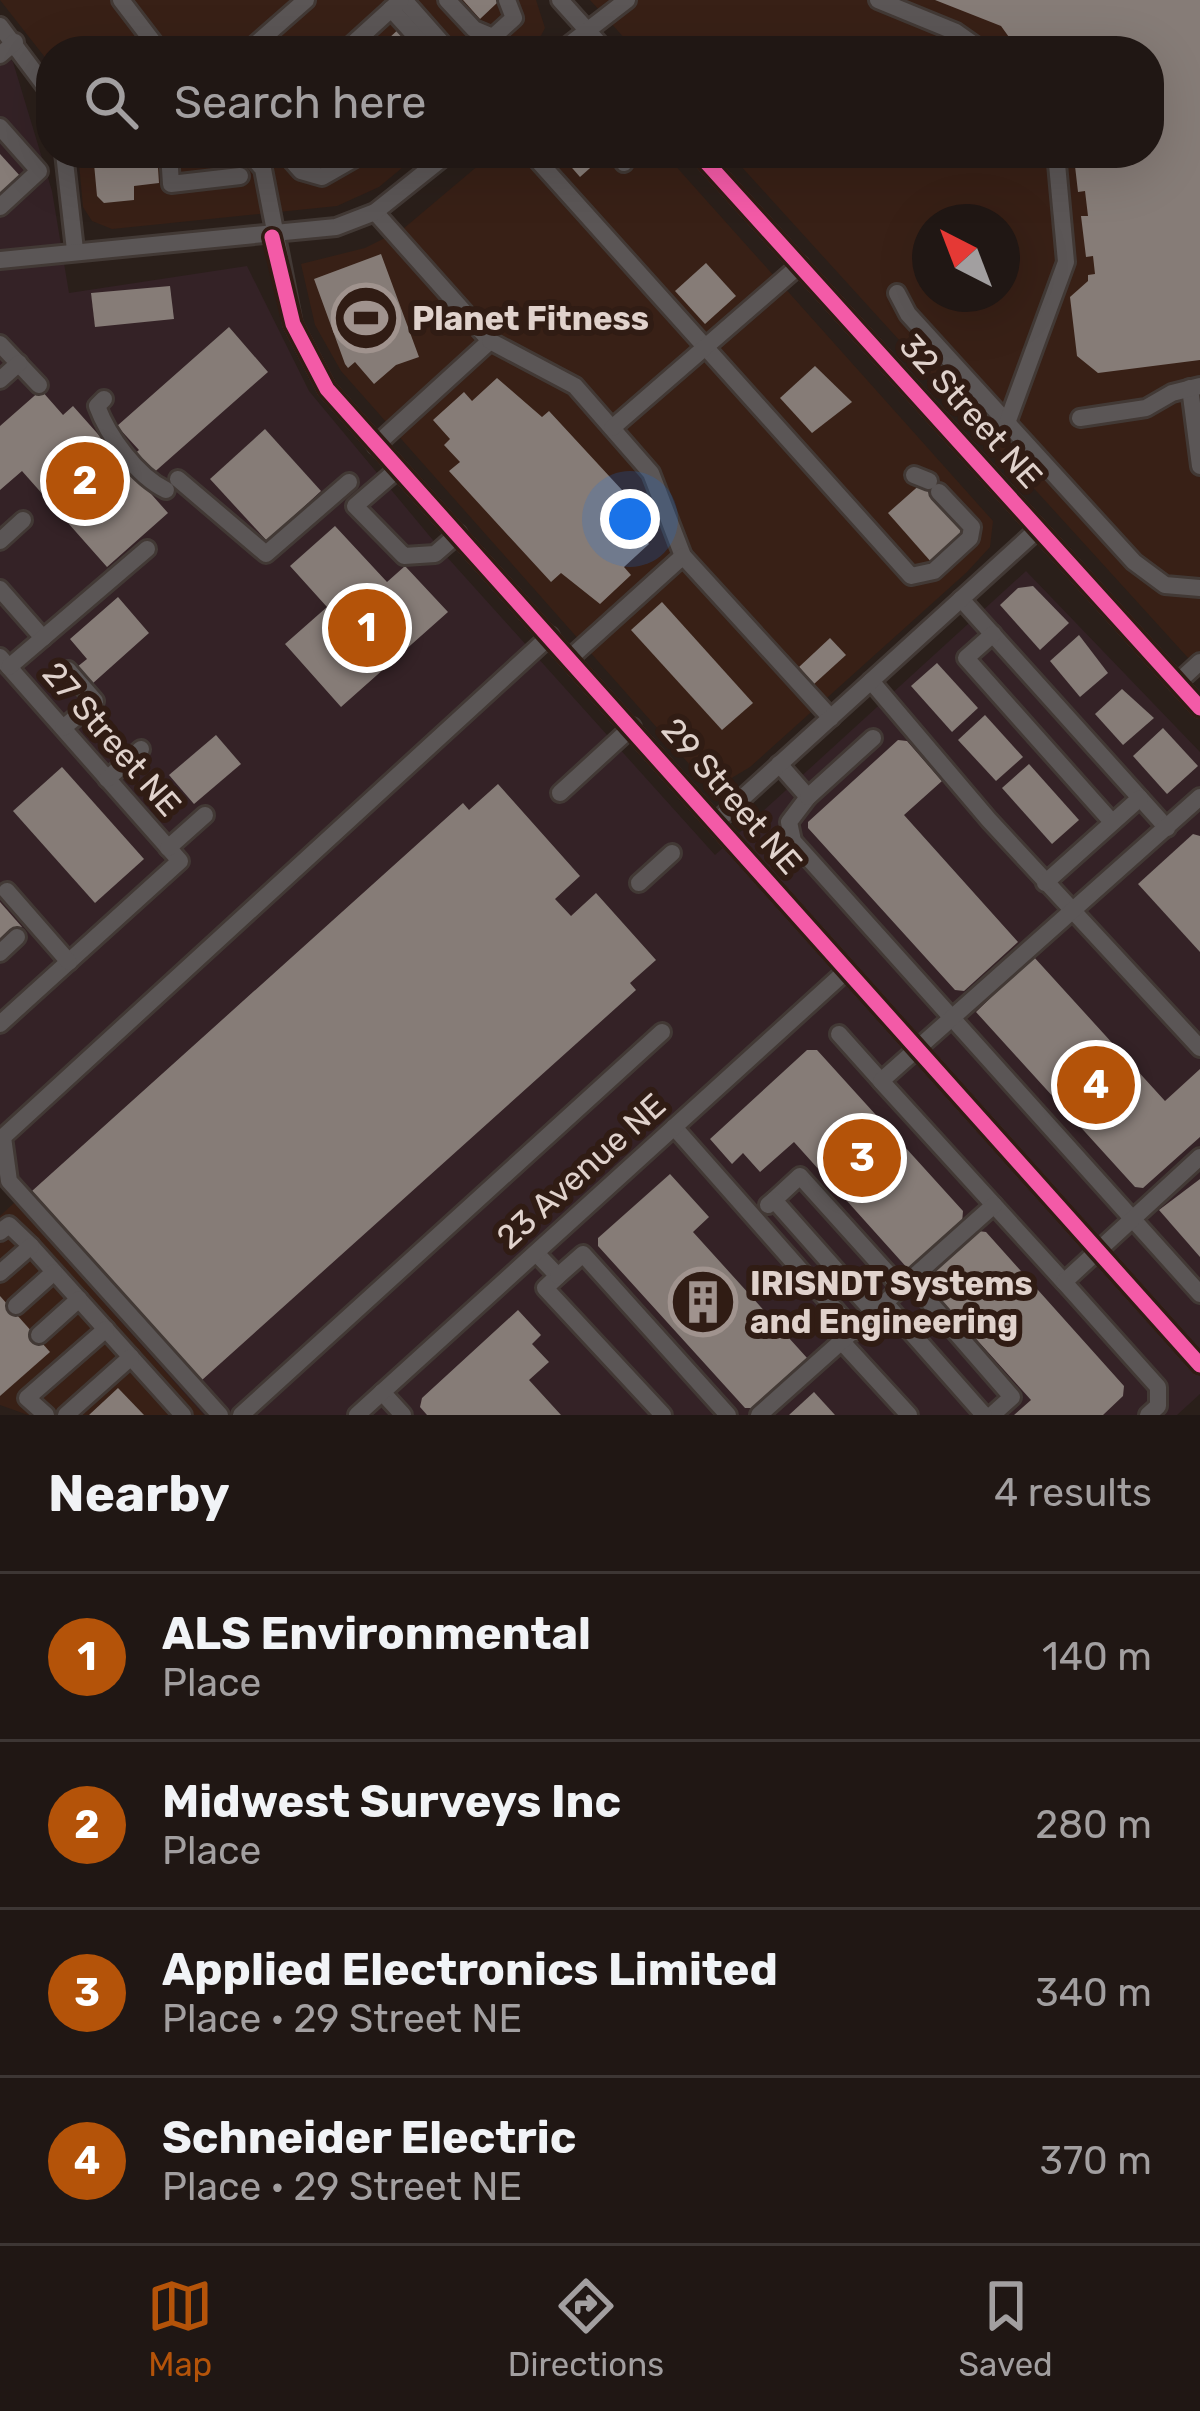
<!DOCTYPE html>
<html lang="en">
<head>
<meta charset="utf-8">
<style>
	:root { --surface:#201714; --page:#2d2422; --text:#f1f3f6; --muted:#a29fa0; --line:#3d3634; --accent:#b45309 }
	body { margin:0; font-family:Rubik,sans-serif; background:var(--page); color:var(--text) }
	.compass { position:absolute; left:912px; top:204px; width:108px; height:108px; border-radius:50%; background:var(--surface); box-shadow:0 12px 48px #0002; rotate:318deg }
	.you { position:absolute; left:630px; top:519px; width:42px; height:42px; margin:-30px; border:9px solid #fff; border-radius:50%; background:#1a73e8; box-shadow:0 0 0 18px #1a73e833 }
	.badge { display:grid; place-items:center; width:78px; height:78px; border-radius:50%; background:var(--accent); color:#fff; font-size:39px; font-weight:700 }
	.pin { position:absolute; translate:-50% -50%; border:6px solid #fff; box-shadow:0 3px 12px #0006 }
	.list { margin:0; padding:0; list-style:none }
	h2 { display:flex; justify-content:space-between; align-items:center; height:156px; margin:0; padding:0 48px; font-size:51px }
	h2 small { font-size:39px; font-weight:400; color:var(--muted) }
	.list li { display:grid; grid-template-columns:78px 1fr auto; gap:36px; align-items:center; box-sizing:border-box; height:168px; padding:0 48px; border-top:3px solid var(--line) }
	.list b { display:block; font-size:45px; white-space:nowrap }
	.list p { margin:0; font-size:39px; white-space:nowrap; color:var(--muted) }
	.list em { font-size:39px; font-style:normal; color:var(--muted) }
	.icon { flex:none; width:66px; height:66px; fill:none; stroke:currentColor; stroke-width:2; stroke-linecap:round; stroke-linejoin:round }
	.map { position:relative; flex:none; width:1200px; height:1415px; overflow:hidden }
	.search { position:absolute; background:var(--surface); box-shadow:0 12px 48px #0002; left:36px; right:36px; top:36px; height:132px; display:flex; align-items:center; gap:30px; box-sizing:border-box; padding:0 42px; border-radius:48px; color:var(--muted); font-size:45px }
	.sheet { height:828px; background:var(--surface) }
	nav { display:flex; justify-content:space-around; align-items:center; box-sizing:border-box; height:168px; border-top:3px solid var(--line); background:var(--surface); font-size:33px; color:var(--muted) }
	nav a { display:grid; justify-items:center; gap:6px }
	nav .on { color:var(--accent) }
	.map>svg:first-child { display:block }
	.built { fill:#382016; fill-rule:evenodd }
	.industrial { fill:#342226 }
	.building { fill:#867c77 }
	.lines { fill:none; stroke-linecap:round; stroke-linejoin:round }
	.minor-casing { stroke:#423935; stroke-width:22 }
	.minor { stroke:#5b5656; stroke-width:16 }
	.cycleway-casing { stroke:#301c14; stroke-width:22 }
	.cycleway { stroke:#f35aa7; stroke-width:15 }
	.labels { text-anchor:middle; dominant-baseline:central; stroke-width:12; stroke-linejoin:round; paint-order:stroke }
	.poi-label { font-size:33px; font-weight:bold; fill:#e0d2cc; stroke:#301c14; text-anchor:start }
	.street-label { font-size:33px; fill:#e0d2cc; stroke:#301c14 }
</style>
</head>
<body>
<div class="map">
<svg width="1200" height="1415" viewBox="0 0 1200 1415">
	<rect width="100%" height="100%" fill="#2a1f1a"/>
	<g class="built">
		<path d="M0 0H536L545 28 533 51H51V65Z"/>
		<path d="M590 0H1200V671L729 153H1149V51H636ZM930 222H1002V294H930Z"/>
		<path d="M78 153H420L379 187 337 206 112 229 92 221 83 207Z"/>
		<path d="M493 153H664L993 521 990 547 967 572 750 767 720 785 705 782 341 371 315 325 301 264 365 248 403 229Z"/>
		<path d="M15 1202 204 1415H28L0 1405V1216Z"/>
	</g>
	<path class="industrial" d="M0 47 13 62 52 191 69 293 247 266 309 391 447 557 715 855 1026 571 1200 752V1394L1177 1415H204L0 1186Z"/>
	<g class="building">
		<path d="M463 0H496L498 2 480 19Z"/>
		<path d="M935 0H1200V360L1098 373 1077 356 1070 297 1088 281V275L1095 274 1093 256 1086 257 1081 216H1088L1085 191 1078 192 1075 166 1082 165 1081 153H1149V51H1010L1014 44 1001 26Z"/>
		<path d="M401 27 422 51H375Z"/>
		<path d="M93 153H157L159 183 134 186V200L104 203 97 196Z"/>
		<path d="M288 153H347L326 172 303 170Z"/>
		<path d="M559 153H607L580 177Z"/>
		<path d="M0 154 21 177 0 196Z"/>
		<path d="M381 254 419 357 396 365 374 384 355 362 348 368 345 364 314 279Z"/>
		<path d="M706 263 736 296 705 324 675 291Z"/>
		<path d="M170 286 174 319 95 327 91 293Z"/>
		<path d="M229 327 268 372 150 476 132 456 139 450 117 426Z"/>
		<path d="M815 366 852 402 812 433 780 398Z"/>
		<path d="M497 378 542 417 549 411 622 490 615 496 649 544 624 567 631 575 600 604 561 573 551 582 449 471 460 462 444 445 450 439 433 420 464 392 472 401Z"/>
		<path d="M41 390 63 415 73 406 168 513 107 567 22 471 0 490V426Z"/>
		<path d="M265 429 321 491 267 541 210 479Z"/>
		<path d="M923 482 967 531 932 563 888 513Z"/>
		<path d="M335 526 387 582 405 566 448 612 341 707 285 644 327 607 290 566Z"/>
		<path d="M1033 586 1069 623 1040 650 1000 605 1018 588Z"/>
		<path d="M118 597 149 633 92 684 77 667 87 659 70 639Z"/>
		<path d="M662 602 753 703 722 730 631 630Z"/>
		<path d="M1079 635 1108 673 1080 697 1050 661Z"/>
		<path d="M830 638 846 655 814 684 799 667Z"/>
		<path d="M937 663 978 708 952 732 911 686Z"/>
		<path d="M1122 689 1154 718 1123 745 1095 714Z"/>
		<path d="M985 715 1023 757 996 781 958 740Z"/>
		<path d="M1163 728 1198 766 1167 794 1133 756Z"/>
		<path d="M216 735 241 764 194 804 169 775Z"/>
		<path d="M898 740 907 741 942 781 904 815 1018 942 964 991 955 990 808 828V822Z"/>
		<path d="M1029 764 1079 820 1052 844 1002 788Z"/>
		<path d="M62 767 144 859 95 903 13 811Z"/>
		<path d="M498 784 580 876 555 899 571 916 596 893 656 960 630 983 636 990 202 1380 32 1191 463 803 469 810Z"/>
		<path d="M1193 834 1200 836V952L1138 884Z"/>
		<path d="M0 902 22 927 0 946Z"/>
		<path d="M1033 956 1165 1101 1200 1069V1137L1143 1188 1135 1187 976 1012Z"/>
		<path d="M807 1050H817L963 1211 962 1223 909 1270 794 1142 760 1172 743 1153 732 1164 710 1139Z"/>
		<path d="M670 1174 709 1217 693 1232 808 1359 753 1408H745L598 1246V1238Z"/>
		<path d="M1200 1179V1257L1159 1210Z"/>
		<path d="M978 1231 986 1232 1124 1386 1123 1396 1103 1415H1014L1031 1400 924 1281Z"/>
		<path d="M0 1296 50 1352 0 1396Z"/>
		<path d="M518 1310 541 1335 532 1344 549 1362 529 1380 561 1415H427L420 1407 422 1398Z"/>
		<path d="M118 1388 144 1415H89Z"/>
		<path d="M814 1392 835 1415H789Z"/>
	</g>
	<g class="lines">
		<defs>
			<g id="minor">
				<path d="M121 0 160 51"/>
				<path d="M404 0 449 51"/>
				<path d="M447 0 474 29 493 37 514 18 507 0"/>
				<path d="M560 0 606 51"/>
				<path d="M878 0 956 32 983 51"/>
				<path d="M391 9 429 51"/>
				<path d="M0 26 51 94"/>
				<path d="M248 51 306 0"/>
				<path d="M345 51 401 0"/>
				<path d="M561 51 627 0"/>
				<path d="M0 55 15 42"/>
				<path d="M0 127 39 171 0 207"/>
				<path d="M64 153 75 250"/>
				<path d="M169 153 171 184 240 176"/>
				<path d="M249 153 263 169 293 324 327 389 1200 1365"/>
				<path d="M285 153 301 171 322 177 364 153"/>
				<path d="M531 153 911 576 934 571 970 538 972 527 939 492"/>
				<path d="M622 153 624 163"/>
				<path d="M698 153 1200 708"/>
				<path d="M375 212 490 341 376 445"/>
				<path d="M0 260 336 227 375 212 449 153"/>
				<path d="M897 293 908 314 1134 562 1165 585 1200 588"/>
				<path d="M490 341 575 386 651 473 683 556"/>
				<path d="M0 344 39 385"/>
				<path d="M0 380 19 363"/>
				<path d="M1190 388 1200 466"/>
				<path d="M104 399 97 406C108 436 137 476 166 490"/>
				<path d="M1080 418 1146 408 1172 393 1200 386"/>
				<path d="M1007 423 1066 262 1056 153"/>
				<path d="M612 428 800 265"/>
				<path d="M398 469 355 506 404 556 435 554 458 534"/>
				<path d="M914 475 929 481"/>
				<path d="M178 479 266 554 349 482"/>
				<path d="M0 541 23 520"/>
				<path d="M0 589 43 638"/>
				<path d="M961 599 1167 828"/>
				<path d="M993 634 966 658 1112 822"/>
				<path d="M0 657 180 861 0 1024"/>
				<path d="M570 658 683 556 831 718"/>
				<path d="M9 667 147 549"/>
				<path d="M871 681 989 820 1200 1048"/>
				<path d="M1177 683 1200 662"/>
				<path d="M63 728 95 701 68 670"/>
				<path d="M779 764 808 797 789 822 793 841 1200 1294"/>
				<path d="M107 779 141 749"/>
				<path d="M560 793 632 727"/>
				<path d="M808 797 873 738"/>
				<path d="M716 822 1037 530"/>
				<path d="M168 848 205 815"/>
				<path d="M639 883 672 853"/>
				<path d="M1045 883 1140 798"/>
				<path d="M7 891 69 962"/>
				<path d="M0 953 17 937"/>
				<path d="M839 1034 881 1081"/>
				<path d="M674 1127 855 1332"/>
				<path d="M774 1200 800 1176 902 1289"/>
				<path d="M768 1205 774 1200 875 1314"/>
				<path d="M0 1232 9 1225 31 1246 183 1415"/>
				<path d="M536 1253 558 1276 545 1288 663 1415"/>
				<path d="M0 1273 31 1246"/>
				<path d="M558 1276 583 1254 728 1415"/>
				<path d="M911 1281 1012 1397 992 1415"/>
				<path d="M1064 1282 881 1081 1200 797"/>
				<path d="M886 1304 984 1415"/>
				<path d="M16 1306 54 1272"/>
				<path d="M39 1335 79 1299"/>
				<path d="M843 1343 909 1415"/>
				<path d="M382 1392 403 1415"/>
				<path d="M46 1415 27 1398 106 1329"/>
				<path d="M66 1415 131 1357"/>
				<path d="M220 1415 9 1181 3 1137 550 636"/>
				<path d="M241 1415 662 1032"/>
				<path d="M357 1415 846 971"/>
				<path d="M759 1415 994 1205"/>
				<path d="M1148 1415 1158 1406V1387L1064 1282 1200 1157"/>
			</g>
		</defs>
		<use href="#minor" class="minor-casing"/>
		<use href="#minor" class="minor"/>
		<defs>
			<g id="cycleway">
				<path d="M698 153 1200 708"/>
				<path d="M272 237 293 324 327 389 1200 1365"/>
			</g>
		</defs>
		<use href="#cycleway" class="cycleway-casing"/>
		<use href="#cycleway" class="cycleway"/>
	</g>
	<defs>
		<symbol id="stadium-ring" viewBox="-11 -11 22 22"><circle r="9.5" fill="#301c14" stroke="#a0938e" stroke-width="1.5"/><path d="M0-5a6.5 5 0 1 0 0 10a6.5 5 0 1 0 0-10ZM-3.5-1.8h7v3.6h-7Z" fill="#a0938e"/></symbol>
		<symbol id="building-ring" viewBox="-11 -11 22 22"><circle r="9.5" fill="#301c14" stroke="#a0938e" stroke-width="1.5"/><path d="M-4-6H4V6H1V3H-1V6H-4ZM-2.5-4.3h1.7v1.8h-1.7ZM.8-4.3h1.7v1.8H.8ZM-2.5-1h1.7V.8h-1.7ZM.8-1h1.7V.8H.8Z" fill="#a0938e"/></symbol>
	</defs>
	<g fill-rule="evenodd">
		<use href="#stadium-ring" x="328" y="280" width="76" height="76"/>
		<use href="#building-ring" x="665" y="1264" width="76" height="76"/>
	</g>
	<g class="labels">
		<g class="poi-label">
			<text x="412" y="318">Planet Fitness</text>
			<text x="750" y="1283">IRISNDT Systems<tspan x="750" dy="38">and Engineering</tspan></text>
		</g>
		<g class="street-label">
			<text transform="translate(971 411) rotate(48)">32 Street NE</text>
			<text transform="translate(112 739) rotate(49)">27 Street NE</text>
			<text transform="translate(732 796) rotate(49)">29 Street NE</text>
			<text transform="translate(581 1171) rotate(-42)">23 Avenue NE</text>
		</g>
	</g>
</svg>
<svg class="compass" viewBox="-18 -18 36 36"><path d="M0-13l5 13h-10z" fill="#e53935"/><path d="M0 13l5-13h-10z" fill="#a29fa0"/></svg>
<div class="you"></div>
<div class="pin badge" style="left:367px;top:628px">1</div>
<div class="pin badge" style="left:85px;top:481px">2</div>
<div class="pin badge" style="left:862px;top:1158px">3</div>
<div class="pin badge" style="left:1096px;top:1085px">4</div>
<div class="search"><svg class="icon" aria-label="search" viewBox="0 0 24 24"><circle cx="10" cy="10" r="6"/><path d="M15 15l6 6"/></svg>Search here</div>
</div>
<section class="sheet">
<h2>Nearby<small>4 results</small></h2>
<ul class="list">
<li><span class="badge">1</span><div><b>ALS Environmental</b><p>Place</p></div><em>140 m</em></li>
<li><span class="badge">2</span><div><b>Midwest Surveys Inc</b><p>Place</p></div><em>280 m</em></li>
<li><span class="badge">3</span><div><b>Applied Electronics Limited</b><p>Place · 29 Street NE</p></div><em>340 m</em></li>
<li><span class="badge">4</span><div><b>Schneider Electric</b><p>Place · 29 Street NE</p></div><em>370 m</em></li>
</ul>
</section>
<nav>
<a class="on"><svg class="icon" aria-label="map" viewBox="0 0 24 24"><path d="M3 6l6-2 6 2 6-2v14l-6 2-6-2-6 2zM9 4v14M15 6v14"/></svg>Map</a>
<a><svg class="icon" aria-label="directions" viewBox="0 0 24 24"><path d="M12 3l9 9-9 9-9-9zM9 14v-3h6M13 9l2 2-2 2"/></svg>Directions</a>
<a><svg class="icon" aria-label="saved" viewBox="0 0 24 24"><path d="M7 4h10v16l-5-4-5 4z"/></svg>Saved</a>
</nav>
</body>
</html>
